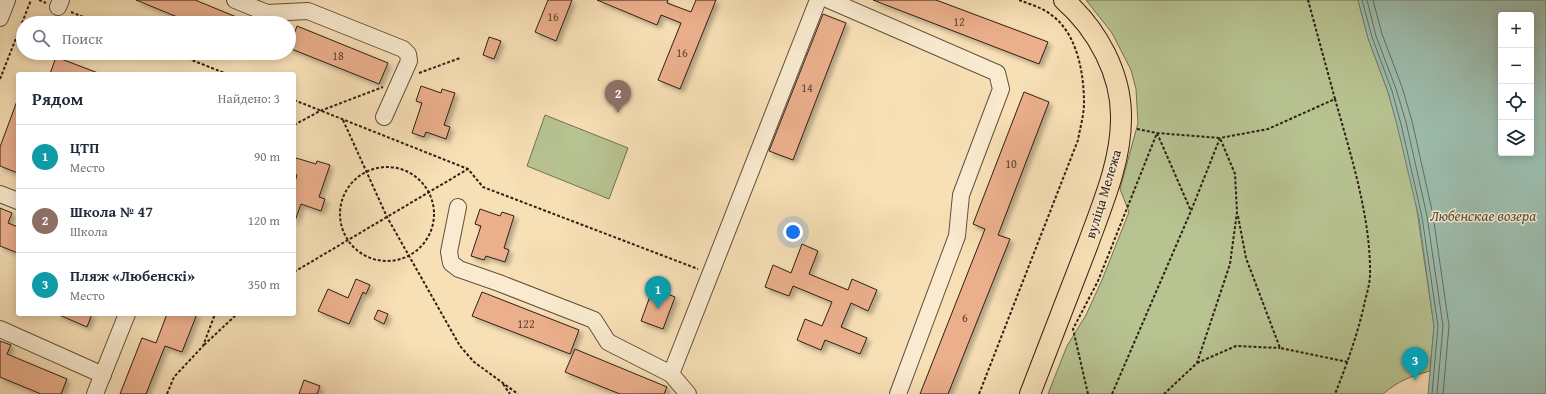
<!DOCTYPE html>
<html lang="ru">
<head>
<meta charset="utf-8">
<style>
	:root { --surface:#fff; --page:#f6f6f7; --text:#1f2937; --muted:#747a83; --line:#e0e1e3; --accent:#8f2418 }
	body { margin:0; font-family:"Gentium Book Plus",serif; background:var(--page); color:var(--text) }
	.controls { position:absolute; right:12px; top:12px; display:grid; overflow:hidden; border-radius:4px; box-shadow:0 2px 10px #0003 }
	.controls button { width:36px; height:36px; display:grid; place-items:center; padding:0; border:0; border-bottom:1px solid var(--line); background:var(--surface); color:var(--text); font:20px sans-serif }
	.you { position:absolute; left:793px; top:232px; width:14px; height:14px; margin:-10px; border:3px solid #fff; border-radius:50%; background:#1a73e8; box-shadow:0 0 0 6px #1a73e833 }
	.badge { display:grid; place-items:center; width:26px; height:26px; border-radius:50%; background:var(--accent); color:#fff; font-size:13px; font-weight:700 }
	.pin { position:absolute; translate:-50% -33px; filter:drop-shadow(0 1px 2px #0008) }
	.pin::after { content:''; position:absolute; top:21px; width:14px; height:12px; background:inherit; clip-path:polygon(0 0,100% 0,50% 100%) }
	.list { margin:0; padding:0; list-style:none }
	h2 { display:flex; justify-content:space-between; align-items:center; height:52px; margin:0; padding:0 16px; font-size:17px }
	h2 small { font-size:13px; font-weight:400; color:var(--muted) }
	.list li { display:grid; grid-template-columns:26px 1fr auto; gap:12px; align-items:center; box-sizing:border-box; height:64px; padding:0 16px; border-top:1px solid var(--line) }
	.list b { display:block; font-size:15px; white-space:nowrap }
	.list p { margin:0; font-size:13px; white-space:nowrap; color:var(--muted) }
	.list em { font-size:13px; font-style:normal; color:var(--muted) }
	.icon { flex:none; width:22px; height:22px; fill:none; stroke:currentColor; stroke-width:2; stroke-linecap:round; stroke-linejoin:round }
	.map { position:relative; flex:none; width:1546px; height:394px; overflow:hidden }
	.search { position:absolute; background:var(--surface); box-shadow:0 2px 10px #0003; left:16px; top:16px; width:280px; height:44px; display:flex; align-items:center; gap:10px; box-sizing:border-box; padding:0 14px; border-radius:22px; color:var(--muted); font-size:15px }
	.panel { position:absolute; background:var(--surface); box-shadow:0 2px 10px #0003; left:16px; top:72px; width:280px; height:244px; border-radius:4px }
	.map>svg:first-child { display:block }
	.green { fill:#b8c392; stroke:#747154 }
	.water { fill:#9dbdae; stroke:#717e71; fill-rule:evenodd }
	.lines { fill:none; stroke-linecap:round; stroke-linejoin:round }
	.shore { stroke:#666e62; stroke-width:1 }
	.building { fill:#ebaf8c; stroke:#301f16; filter:url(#shadow) }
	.minor-casing { stroke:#624f3e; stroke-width:18 }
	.major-casing { stroke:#301f16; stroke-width:22 }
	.path { stroke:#301f16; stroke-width:2; stroke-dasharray:3 2; stroke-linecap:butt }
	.minor { stroke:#faebd0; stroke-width:16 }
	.major { stroke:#f8e0b6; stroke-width:20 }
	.labels { text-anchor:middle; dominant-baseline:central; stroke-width:3; stroke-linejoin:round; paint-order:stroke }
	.number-label { font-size:12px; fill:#5f4334 }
	.street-label { font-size:14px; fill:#301f16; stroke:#faebd0 }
	.water-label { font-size:15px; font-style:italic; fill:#514e44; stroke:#faebd0 }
</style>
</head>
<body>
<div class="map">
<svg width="1546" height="394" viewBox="0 0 1546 394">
	<defs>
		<filter id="shadow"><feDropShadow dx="3.5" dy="3.5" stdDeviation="2" flood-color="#0004"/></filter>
	</defs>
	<rect width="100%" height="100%" fill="#f8e0b6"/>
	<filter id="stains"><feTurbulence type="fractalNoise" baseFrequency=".005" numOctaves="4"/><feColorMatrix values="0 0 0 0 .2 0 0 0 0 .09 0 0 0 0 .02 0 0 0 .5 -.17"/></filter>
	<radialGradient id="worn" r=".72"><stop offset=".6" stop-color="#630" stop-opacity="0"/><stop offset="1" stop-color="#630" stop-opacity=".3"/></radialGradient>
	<g class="green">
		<path d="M1086 0H1358L1368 38 1388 92 1403 144 1415 197 1434 326 1430 371C1411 376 1398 381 1383 394H1048L1067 346 1086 315 1102 280 1129 212 1120 189 1138 123 1136 89 1131 70 1112 33Z"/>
		<path d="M545 115 628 148 609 199 527 166Z"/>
	</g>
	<path class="water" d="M1358 0H1546V394H1428L1434 326 1419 218 1397 125 1388 92 1368 38ZM1501 15H1531V153H1501Z"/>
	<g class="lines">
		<g class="shore">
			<path d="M1362 0 1372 37 1392 91 1401 124 1422 217 1438 326 1432 394"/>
			<path d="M1367 0 1376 36 1396 89 1406 122 1427 216 1443 326 1437 394"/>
			<path d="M1373 0 1382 34 1402 87 1412 121 1433 215 1449 326 1443 394"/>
		</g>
	</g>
	<g class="building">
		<path d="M136 0H195L251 23H192Z"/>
		<path d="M548 0H572L556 41 535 32Z"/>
		<path d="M597 0H668L667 3 691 12 696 0H716L680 89 658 80 681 23 661 15 657 25Z"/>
		<path d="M873 0H936L1048 42 1039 64Z"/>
		<path d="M823 14 846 23 793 160 769 151Z"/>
		<path d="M297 26 388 63 379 84 289 48Z"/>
		<path d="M489 37 501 41 494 59 483 55Z"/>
		<path d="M56 57 98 73V74H50Z"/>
		<path d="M421 86 441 93 442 89 455 93 444 125 450 127 446 139 426 132 424 137 412 133 422 103 416 101Z"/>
		<path d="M1024 92 1049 102 998 235 1010 239 948 394H920L985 229 973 224Z"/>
		<path d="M17 101 18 102V173L0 166V147Z"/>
		<path d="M296 158 316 164 317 161 330 165 319 197 325 199 321 211 301 204 295 221H294V185L297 175 294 174V164Z"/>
		<path d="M0 208 12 213 8 223 18 227V253L0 246Z"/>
		<path d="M480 209 500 216 502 212 514 216 504 248 509 250 505 262 486 256 484 260 471 256 481 226 475 224Z"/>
		<path d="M802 244 818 251 809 274 848 290 852 279 877 290 868 311 851 303 841 327 867 338 860 354 825 340 821 350 797 340 805 319 822 326 832 302 793 286 789 296 765 287 773 265 791 273Z"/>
		<path d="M356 279 370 285 366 294 363 292 349 324 318 311 328 289 348 298Z"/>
		<path d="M653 288 675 297 663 329 641 321Z"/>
		<path d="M482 292 579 330 570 354 472 316Z"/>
		<path d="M378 310 388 314 384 324 374 319Z"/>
		<path d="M57 314H92L87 327Z"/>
		<path d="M167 314H197L182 352 165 346 146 394H120L142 338 156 343Z"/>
		<path d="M0 341 11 345 7 354 67 379 61 394H41L0 377Z"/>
		<path d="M575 349 667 387 664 394H620L565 372Z"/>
		<path d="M304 380 320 386 317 394H299Z"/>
	</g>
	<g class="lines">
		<defs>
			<g id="minor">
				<path d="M235 0 267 13 308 11 403 49 408 54 409 61 384 117"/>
				<path d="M829 0 997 73 1001 89 961 195 957 236 898 394"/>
				<path d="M58 7 61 0"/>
				<path d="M0 18 7 0"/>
				<path d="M0 194 18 201"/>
				<path d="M458 207 449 252 451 263 459 269 499 283 594 320 608 342 671 374 688 394"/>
				<path d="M0 329 103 375"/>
				<path d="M671 374 818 0"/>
				<path d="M95 394 127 314"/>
			</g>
			<path id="major" d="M1030 394C1049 344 1069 294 1088 244 1102 205 1121 162 1121 119 1122 74 1097 29 1064 0"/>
		</defs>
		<use href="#minor" class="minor-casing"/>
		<use href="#major" class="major-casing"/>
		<g class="path">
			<path d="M39 0 46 3"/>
			<path d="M71 12 98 23"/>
			<path d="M174 53 227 74"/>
			<path d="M419 73 460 58"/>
			<path d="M0 79 31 0"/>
			<path d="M1335 99C1350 152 1371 218 1370 274 1370 283 1367 293 1365 301 1358 333 1347 364 1335 394"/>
			<path d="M294 100 468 169 483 187 698 269"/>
			<path d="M343 120 387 217 460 346 474 362 518 394"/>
			<path d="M294 125 320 111 383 87"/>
			<path d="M1137 129 1157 133 1220 138 1235 174 1237 212 1230 264 1197 363 1164 394"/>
			<path d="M1157 133 1191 211"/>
			<circle cx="387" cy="214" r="47"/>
			<path d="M1238 216 1246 258 1280 348 1348 362"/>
			<path d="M294 272 468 169"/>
			<path d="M204 345 237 314"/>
			<path d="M1197 363 1236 346 1280 348"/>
			<path d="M503 384 510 394"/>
			<path d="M167 394 174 377 203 346 215 314"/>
			<path d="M979 394 1078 140C1080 128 1084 115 1084 103 1084 73 1077 32 1050 14 1041 7 1029 4 1019 0"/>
			<path d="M1088 394 1073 329 1098 281 1157 133"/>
			<path d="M1112 394 1191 211 1220 138 1268 129 1335 99 1308 0"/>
		</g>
		<use href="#minor" class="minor"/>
		<use href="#major" class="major"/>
	</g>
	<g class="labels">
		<g class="number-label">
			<text x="553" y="16">16</text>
			<text x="959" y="21">12</text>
			<text x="682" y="52">16</text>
			<text x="338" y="55">18</text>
			<text x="807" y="87">14</text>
			<text x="1011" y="163">10</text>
			<text x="965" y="317">6</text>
			<text x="526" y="323">122</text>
		</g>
		<g class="street-label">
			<text transform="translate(1103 194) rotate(-73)">вуліца Мележа</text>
		</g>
		<g class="water-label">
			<text x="1483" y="215">Любенскае возера</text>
		</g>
	</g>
	<rect width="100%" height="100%" filter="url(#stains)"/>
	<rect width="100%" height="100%" fill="url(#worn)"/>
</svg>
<div class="controls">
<button>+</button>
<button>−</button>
<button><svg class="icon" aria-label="locate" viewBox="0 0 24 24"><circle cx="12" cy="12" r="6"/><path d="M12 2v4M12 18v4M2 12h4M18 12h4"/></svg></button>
<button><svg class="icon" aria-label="layers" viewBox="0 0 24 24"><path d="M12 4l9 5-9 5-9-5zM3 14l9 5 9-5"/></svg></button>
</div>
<div class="you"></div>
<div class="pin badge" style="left:658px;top:309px;background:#0f9aa8">1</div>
<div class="pin badge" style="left:618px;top:113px;background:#8d6e63">2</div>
<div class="pin badge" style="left:1415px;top:380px;background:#0f9aa8">3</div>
<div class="search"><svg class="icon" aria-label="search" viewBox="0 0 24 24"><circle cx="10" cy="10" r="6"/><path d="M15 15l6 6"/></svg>Поиск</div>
<section class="panel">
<h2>Рядом<small>Найдено: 3</small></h2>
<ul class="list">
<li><span class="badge" style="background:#0f9aa8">1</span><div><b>ЦТП</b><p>Место</p></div><em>90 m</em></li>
<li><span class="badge" style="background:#8d6e63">2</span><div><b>Школа № 47</b><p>Школа</p></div><em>120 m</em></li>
<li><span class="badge" style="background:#0f9aa8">3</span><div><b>Пляж «Любенскі»</b><p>Место</p></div><em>350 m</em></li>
</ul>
</section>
</div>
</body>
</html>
